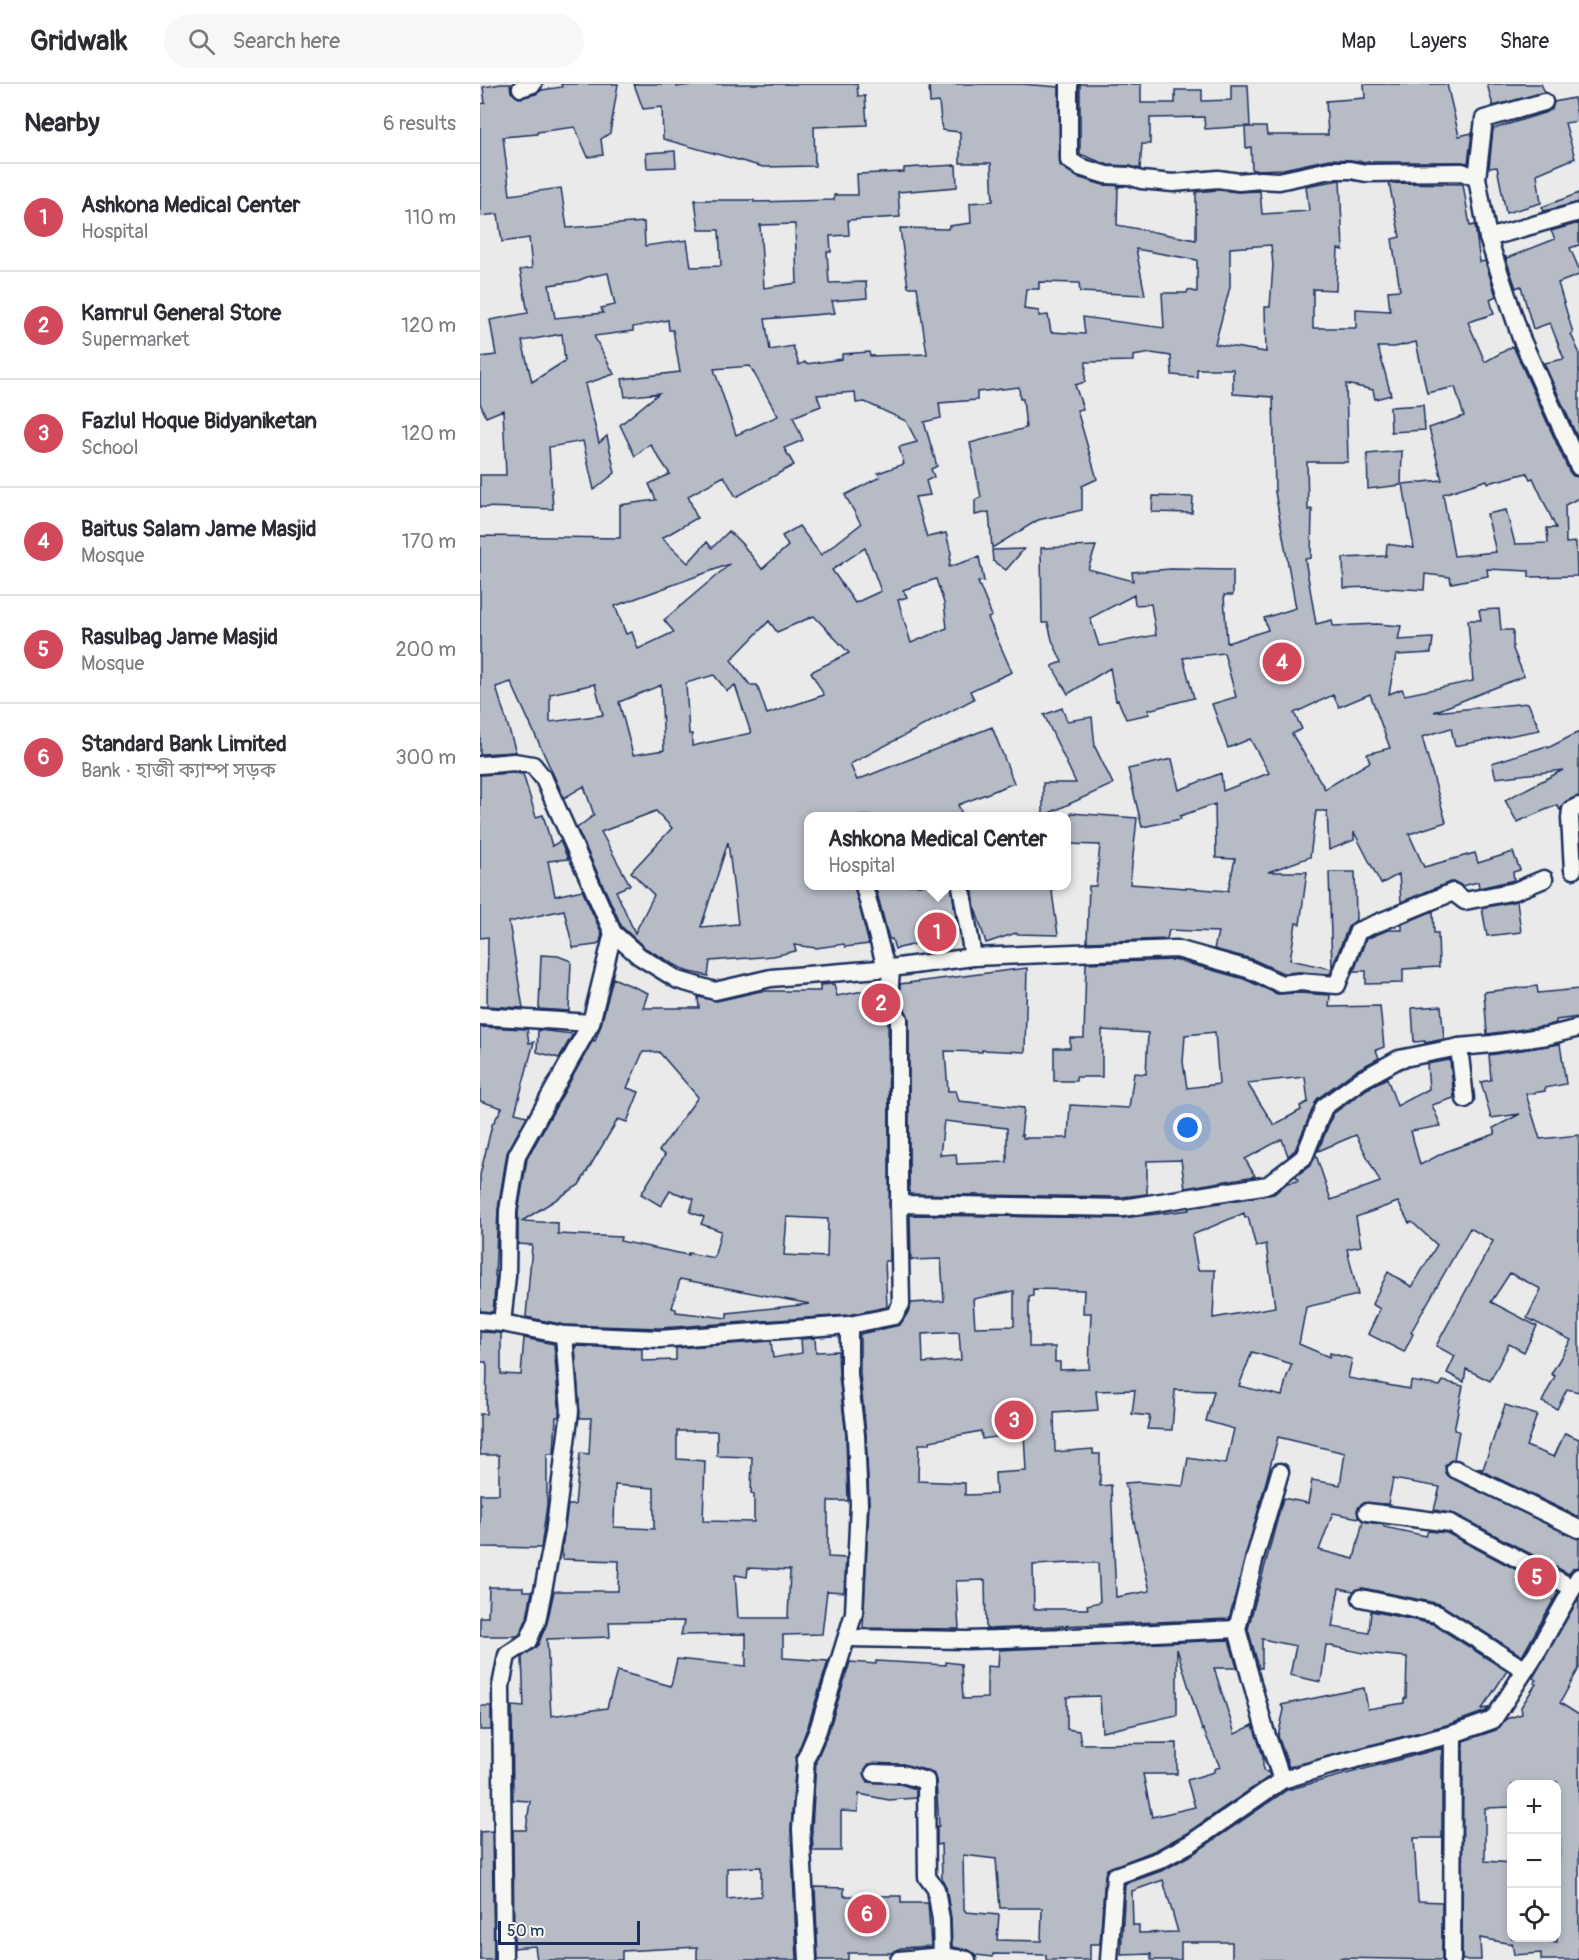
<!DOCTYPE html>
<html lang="en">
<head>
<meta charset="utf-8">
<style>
	:root { --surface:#fff; --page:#f7f7f7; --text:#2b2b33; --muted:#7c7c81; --line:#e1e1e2; --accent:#d1495b }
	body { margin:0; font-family:Pangolin,"Noto Sans Bengali",sans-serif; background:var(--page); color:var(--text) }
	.controls { position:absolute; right:18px; bottom:18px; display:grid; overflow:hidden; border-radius:12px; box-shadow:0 3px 9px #0003 }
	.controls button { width:54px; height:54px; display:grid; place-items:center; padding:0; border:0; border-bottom:2px solid var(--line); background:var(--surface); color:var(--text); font:30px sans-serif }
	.scale { position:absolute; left:18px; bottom:15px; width:142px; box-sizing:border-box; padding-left:6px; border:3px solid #1b2f5e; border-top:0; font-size:16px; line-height:21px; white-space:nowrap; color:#1b2f5e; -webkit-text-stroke:4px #f6f6f2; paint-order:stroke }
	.you { position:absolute; left:708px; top:1044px; width:21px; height:21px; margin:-15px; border:4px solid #fff; border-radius:50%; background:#1a73e8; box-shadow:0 0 0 9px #1a73e833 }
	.badge { display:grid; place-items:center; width:39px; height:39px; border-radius:50%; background:var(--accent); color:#fff; font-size:20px; font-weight:700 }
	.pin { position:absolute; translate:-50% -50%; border:3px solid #fff; box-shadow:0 2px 6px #0006 }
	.popup { position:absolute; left:324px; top:728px; width:267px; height:78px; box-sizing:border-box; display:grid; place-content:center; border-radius:12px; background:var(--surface); filter:drop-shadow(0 2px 4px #0005); font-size:20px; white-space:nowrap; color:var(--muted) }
	.popup b { font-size:22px; color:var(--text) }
	.popup::after { content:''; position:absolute; left:50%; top:100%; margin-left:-12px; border:12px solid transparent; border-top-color:var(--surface) }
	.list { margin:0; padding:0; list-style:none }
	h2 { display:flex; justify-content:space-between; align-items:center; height:78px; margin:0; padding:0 24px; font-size:26px }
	h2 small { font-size:20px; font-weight:400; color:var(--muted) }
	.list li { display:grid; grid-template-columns:39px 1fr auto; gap:18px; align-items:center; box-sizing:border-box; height:108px; padding:0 24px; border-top:2px solid var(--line) }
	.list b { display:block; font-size:22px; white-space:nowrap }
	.list p { margin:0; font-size:20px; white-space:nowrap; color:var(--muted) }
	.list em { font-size:20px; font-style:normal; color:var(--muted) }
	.icon { flex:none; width:33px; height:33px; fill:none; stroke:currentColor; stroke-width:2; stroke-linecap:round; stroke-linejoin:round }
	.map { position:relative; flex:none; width:1099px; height:1876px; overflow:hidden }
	header { display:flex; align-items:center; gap:36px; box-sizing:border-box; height:84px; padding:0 30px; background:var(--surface); border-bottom:2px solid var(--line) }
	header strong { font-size:28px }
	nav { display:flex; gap:33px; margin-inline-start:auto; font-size:21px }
	.search { width:420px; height:54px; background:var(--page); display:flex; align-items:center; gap:15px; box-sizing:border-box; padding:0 21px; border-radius:33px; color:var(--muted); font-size:22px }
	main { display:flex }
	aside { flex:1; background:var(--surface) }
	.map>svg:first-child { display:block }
	.building { fill:#b6bbc6; stroke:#1b2f5e; stroke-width:1.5; fill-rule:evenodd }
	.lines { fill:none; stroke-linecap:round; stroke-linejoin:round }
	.street-casing { stroke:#1b2f5e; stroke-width:21 }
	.street { stroke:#f6f6f2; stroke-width:16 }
</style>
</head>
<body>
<header>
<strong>Gridwalk</strong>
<div class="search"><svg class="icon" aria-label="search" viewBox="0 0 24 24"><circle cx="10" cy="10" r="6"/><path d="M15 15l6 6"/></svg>Search here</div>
<nav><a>Map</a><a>Layers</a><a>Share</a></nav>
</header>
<main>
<aside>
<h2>Nearby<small>6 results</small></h2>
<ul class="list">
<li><span class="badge">1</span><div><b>Ashkona Medical Center</b><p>Hospital</p></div><em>110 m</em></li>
<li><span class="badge">2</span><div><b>Kamrul General Store</b><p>Supermarket</p></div><em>120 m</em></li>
<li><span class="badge">3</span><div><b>Fazlul Hoque Bidyaniketan</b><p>School</p></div><em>120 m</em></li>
<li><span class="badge">4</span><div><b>Baitus Salam Jame Masjid</b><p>Mosque</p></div><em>170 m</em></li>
<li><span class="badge">5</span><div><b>Rasulbag Jame Masjid</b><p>Mosque</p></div><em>200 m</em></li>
<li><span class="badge">6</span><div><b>Standard Bank Limited</b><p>Bank · হাজী ক্যাম্প সড়ক</p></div><em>300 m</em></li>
</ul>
</aside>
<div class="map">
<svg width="1099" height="1876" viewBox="0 0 1099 1876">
	<rect width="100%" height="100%" fill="#e9eae9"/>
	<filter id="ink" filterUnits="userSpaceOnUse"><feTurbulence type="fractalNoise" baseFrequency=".0167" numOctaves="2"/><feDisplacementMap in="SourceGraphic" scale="12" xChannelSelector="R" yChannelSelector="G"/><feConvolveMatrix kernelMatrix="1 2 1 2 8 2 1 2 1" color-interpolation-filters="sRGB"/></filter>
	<g filter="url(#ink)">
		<g class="building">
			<path d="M21 0H30L31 8 39 14 56 10 62 6 82 3 81 0H138L130 49 121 55 123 71 108 73 95 43 57 48V50L23 53 30 111 81 104 87 144 164 138 165 162 207 156 211 183 241 182 239 146H219L215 116H274V118L354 116V111H378L377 90 424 88V84L476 81 477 103 418 108 420 133 368 136 369 151 350 152 351 168H347L349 199 386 198 387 214 352 217 355 229 285 235 290 266 313 262 319 281 325 278 326 280 362 275V270L389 268 390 272 447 270 437 203H428L420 144 468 145 469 142 491 139 490 119 513 117 511 79H480V48L462 46 459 18 450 19 449 0H541L579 3 580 81 597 93 623 101 646 102 638 103 637 141 716 156V108L738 106 758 108 780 107 782 130 829 127 826 102 860 96 863 166 858 165 856 206 833 205V244H876V225L910 227 908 207 920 206 912 155 920 153 909 99 983 100 990 142 995 141 1000 178 1005 177 1016 212 1010 215 1014 230 988 238 1005 278 1033 262 1089 387 1093 392 1099 393V414L1085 421 1086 459 1096 458 1097 492 1049 493V487L1007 485 1008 492 971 499 970 493 945 490 944 506 889 503 864 504 863 474 906 472 907 460 934 464 923 400 962 396 949 344 984 332 975 303 947 309 936 258 915 263H898L911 311 895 315 893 306 866 300 868 378H827L828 426 832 425 831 474 825 475 836 540 852 536 853 542 897 540 921 542 918 556 953 554 951 569 916 571 909 610 922 605 925 611 993 597 988 536H1001L999 526 1019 525 1021 546H1033V565L1044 592 954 628 1048 619 1060 646 975 662 971 644 942 653 966 738 929 750 944 783 995 769 998 779 1033 768 1040 786 1033 788 1034 796 999 804 998 798 982 802 975 798H970L921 818 919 790 901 800 874 748V756L849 766 847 727H836L830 773 788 788H827L820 840 816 839 810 876 852 885 850 890 820 888 803 889 772 875 734 865 738 848 689 846 687 855 607 858 609 802H616L620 761 587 760 591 729 657 734 650 800 748 807 755 775 736 774 735 720 700 732 701 735 662 743 648 685 692 675 699 706 741 689 743 707 789 689 770 655 748 664 732 620 756 613 744 569 703 574 714 614 668 626 670 630 646 635 638 616 636 617 630 584 588 610 572 582 582 578 572 556 568 539H562L561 464 616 462 608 485 653 497 652 488 691 485 753 486V511H744L747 559 788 546 784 534 816 524 795 408 793 313 753 310V285H717V293L692 291 691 272 671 269 653 272V277L606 278 605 298 595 301 603 325 597 326 617 395 602 402V426L558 436 512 464 509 428 495 431V416L501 413 490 359 546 344 543 315H540L539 303 497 308V316L459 319 461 334 444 338 457 382 451 385 454 393 446 397 450 411 435 413 447 453 466 449 471 469 469 483 499 473 504 497 498 498 512 532 508 534 532 588 490 607 494 615 370 680 377 696 512 643 534 699 478 721 483 732H328V801H374L389 860 365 863 364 860 336 864 314 861 316 867 293 872 230 877 228 892 206 887 165 864 142 843 97 744 114 731 104 702 84 714 31 598 16 603 36 668 0 670V452L140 454V421L176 416 169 400 190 390 170 360 155 372 140 341 179 309 145 313 142 295 200 288 193 246H189L188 236 153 243V247L114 252 134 290 105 300 119 359 127 352 135 389 114 406 103 357 69 363 73 425 0 423V391H26L23 326 6 333 0 319V273L16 271 10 236 48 229 40 186 52 184 49 154 22 158 18 130 0 132V20L5 19 3 3ZM315 140 317 199 284 204 280 141ZM791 161 793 181 790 223H785L786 268 735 260 750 203V164ZM656 165 717 176V208L708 206 707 209H682L684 244 603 233 605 250 571 248 568 231 559 232V227L544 225 546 205H559V198L599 199 600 208 665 211ZM128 189 135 221 121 224 123 229 75 234 69 201 97 197 107 193ZM82 250 85 277 52 298 42 257ZM270 282 298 332 256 351 234 285ZM375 308 376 319 385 318 426 337 437 358 419 363 424 380 398 389 400 393 365 411 381 440 341 471 319 442 302 452 308 462 282 485 263 461 249 447 232 464 227 458 208 479 182 454 217 434 208 412 244 392 256 413 314 381 304 364 323 356 313 333 341 322 337 311ZM1047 389 1050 395 1053 394 1076 444H1067L1068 459 1035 460 1026 426 1007 430 1016 468 974 472 963 410 1007 396 1008 399ZM385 464 401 507 375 519 352 486ZM250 480 184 536 194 548 158 565 152 548 146 550 135 522ZM456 495 464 519 467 544 431 559 418 516 427 513 423 506ZM654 511 655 521 671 520 676 551 619 562 610 534ZM334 532 369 569 331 588 344 611 287 630 277 601H270L251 576 289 537 297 548ZM234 591 247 607 255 601 271 649 212 662V650H209L206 599ZM115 600 123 631 70 638V610ZM181 601 184 666 153 671 139 618ZM890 610 910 664 887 670 890 678 845 705 812 650 822 645 814 629 853 611 859 623ZM176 727 192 744 151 788 174 811 155 849 136 807 150 801 121 748ZM248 758 258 840 221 843Z"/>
			<path d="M154 0H197V3L219 0H377L378 12H385L387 41 334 43 335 82 283 83 183 55 182 23 163 25Z"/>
			<path d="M600 0H661V19H695V6H722V17L751 16V1H768L770 42 725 45 724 33 670 34V60H662L660 85 650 82 628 81 600 70Z"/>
			<path d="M884 0H967L979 52 992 49 988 79 982 78H887L870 76 850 75 803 85 772 86 771 63 766 64 765 43H786L787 51H848L846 17 885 14Z"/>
			<path d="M1007 0H1061L1065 8 1013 22Z"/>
			<path d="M1094 14 1098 37 1085 39 1095 74 1057 90 1061 119 1026 129 1017 83 1009 84 1013 45 1067 28 1072 25 1074 18Z"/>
			<path d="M195 67 196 83 167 84 166 69Z"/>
			<path d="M1099 109V118L1064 127 1062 123Z"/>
			<path d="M1099 139V161L1090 164 1099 185V191L1078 199 1093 249 1091 250 1099 268V357L1064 279 1084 275 1070 239 1053 245 1041 202 1036 204 1025 172 1027 174 1075 155 1071 147Z"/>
			<path d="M943 321 945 346 911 348 910 323Z"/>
			<path d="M922 367 921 401 888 405 887 370Z"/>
			<path d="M673 412 713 413 712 429 672 428Z"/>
			<path d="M544 465 526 486 513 477 512 466Z"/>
			<path d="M582 624 587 637 612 633 615 663 633 700 563 732V699H596L564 631Z"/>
			<path d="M1099 648V712L1086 717 1080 726 1077 721 1037 738 1025 716 1083 686 1016 694 1012 679 1067 662 1068 664Z"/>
			<path d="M34 689 43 690 56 733 63 731 72 762 80 757 88 775 68 777 75 812 102 806 122 850 120 858 115 861 93 864 84 826 29 838 43 924 7 922 8 853 0 854V691Z"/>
			<path d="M849 788H875L876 836 868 843 852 884Z"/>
			<path d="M395 801H471L476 833 465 837 472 859 456 864 453 856 415 865 412 855H409Z"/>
			<path d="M492 801H571L578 851 536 850V849L506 859 495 824Z"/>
			<path d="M1037 817 1041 848 1007 852 1002 824Z"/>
			<path d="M953 827 954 849H958L959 883 923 885V899L886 900V887H874L886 855 908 846H922V840Z"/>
			<path d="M61 871 78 872 91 877 89 927 59 925Z"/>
			<path d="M696 876 764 895 797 910 819 909 850 911 849 923 900 922 904 963 896 966 899 974 875 987 837 1015 815 1066 808 1072 802 1055 765 1075 775 1092 705 1104 701 1076 667 1077V1110L642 1113 429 1110V935L420 914V900L547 884 545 968 502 966V968L465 967 468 1007H476L479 1017 544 1024 541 1051H543V1054H588L590 1021 649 1024 654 989 666 990 668 949 622 946V993H596V997H574V964H590V954H604L606 879ZM735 948 739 1000 707 1004 703 978 705 951ZM825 993 828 1018 820 1022 821 1026 794 1041 767 999ZM464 1037 527 1044V1078L477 1080 476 1070 460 1071Z"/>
			<path d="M133 894 168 909 163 924H219L218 913 237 917 281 907H340V901L354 900 357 912 399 904V920L408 938 410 1177H405L407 1223 368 1231 180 1244 85 1241 46 1233 52 1161 38 1160V1128L47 1075 113 956 115 957 121 941ZM163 968H179L218 1013 179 1067 185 1071 161 1110 181 1122 190 1107 214 1115 210 1128 224 1133 221 1140 241 1147 234 1174 208 1169V1171L140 1157 141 1153 78 1150V1139L42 1137 99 1101 138 1035 147 1038 159 1008 147 1004ZM307 1133 348 1135 347 1173 304 1171ZM200 1195 330 1220 247 1229V1234L196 1228V1225L192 1224Z"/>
			<path d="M1057 902 1058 909 1099 905V933L1076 936V939L1065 942 1007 950 1004 908Z"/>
			<path d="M961 922 964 955 945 959V957L934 958 932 924Z"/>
			<path d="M0 943 47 945 49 959 54 958 35 1029 47 1032 27 1069 18 1125 15 1192H16L13 1228 0 1227V1091L12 1041 22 1024 0 1017Z"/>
			<path d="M58 946 93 950 79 974 57 968Z"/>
			<path d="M1080 960 1086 1000 1065 1004V1007L1046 1010 1060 1055 1099 1051V1308L1087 1305 1077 1325 1062 1318 1075 1292 1071 1290 1091 1256 1047 1234 1061 1205 1030 1189 1011 1218 1057 1242 1044 1268 1029 1260 1010 1297 986 1285 984 1298 967 1289 975 1272 956 1262 1013 1157 990 1144 931 1248 933 1250 924 1268 888 1250 900 1225 892 1220 908 1188 932 1203 957 1161 932 1138 929 1139 918 1118 876 1133 881 1162 867 1165 878 1211 826 1223 819 1260 849 1273 850 1269 872 1275 868 1294 930 1305 931 1297 960 1302 963 1297 983 1302 974 1346 979 1347 974 1375 965 1381 967 1391 1099 1455V1483L1093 1484 1089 1490 975 1430 954 1426 960 1403 913 1395 908 1420 882 1419 877 1426 879 1434 853 1429 839 1466 874 1475 883 1437 904 1441V1443L946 1452 948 1447 967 1449 1078 1508 1042 1572 960 1520 883 1504 873 1507 859 1504 852 1543 889 1549 891 1527 953 1540 1027 1587 1002 1625 1008 1624 1006 1627 970 1640 809 1683 798 1652 804 1626 801 1621 884 1604 888 1625 924 1619V1615L926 1614 927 1573 883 1569 846 1561 841 1598 810 1591 816 1562 782 1555V1584H779L768 1545 803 1414 828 1419 832 1396 860 1401 865 1369 798 1353 749 1535 506 1545 505 1496 476 1497 479 1545 383 1544 389 1420 386 1350 380 1290V1250L420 1241 430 1225 431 1219 464 1217 461 1175 431 1176 430 1131 643 1134 709 1126V1124L794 1110 807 1099 818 1097 816 1092 831 1081 836 1071 851 1116 900 1098 876 1051 838 1067 853 1030 887 1005 907 994 917 1022 949 1005 947 980 970 976 974 1014 952 1021 961 1042 931 1047 940 1081 965 1068 1015 1050 1013 1044 1040 1030 1011 1034 1001 998 1011 996 1009 971ZM764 1129 765 1134 768 1133 776 1163 786 1160 795 1223 733 1234 735 1186H718L712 1151ZM553 1205 604 1206 603 1229H611L609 1285 580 1286V1278H575V1263H549V1213L553 1212ZM534 1207V1242L495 1243 493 1215ZM479 1248 481 1276 443 1279 442 1250ZM772 1268 812 1280 807 1292 802 1312 759 1302ZM655 1306 652 1330 670 1332 667 1345 692 1346 695 1306 734 1307 726 1337 754 1345 746 1380 708 1374 703 1402 660 1398 645 1399 670 1507 636 1513 631 1401 620 1402V1370H613V1365L575 1368 574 1329 618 1326 616 1307ZM501 1347 502 1355 544 1349 546 1387 515 1389 516 1410 485 1411V1399L438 1397 439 1360H450V1357ZM591 1479H618L620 1518 607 1521 608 1525H554L553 1481Z"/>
			<path d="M0 1248 21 1249V1290L41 1291 44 1254 74 1260 79 1327V1333H76L74 1370H67V1421L61 1464 0 1463V1410H19V1371H0V1330H6L7 1282 6 1278H0Z"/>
			<path d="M335 1254 336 1268 358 1267 359 1292 366 1352 368 1417H348V1473L366 1474 364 1508 347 1507 342 1550 303 1551V1574L348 1577 328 1642 316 1673 311 1746 317 1876H217V1863L142 1867V1876H57L55 1862 34 1864 33 1746H46L50 1717 33 1716 32 1622 44 1623 42 1573 58 1561 67 1539 74 1507H138L139 1477 82 1475V1464L88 1421H95L100 1369 109 1370 111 1334H100L95 1262 162 1265V1277L196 1276V1264L291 1257 293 1274 322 1269 321 1255ZM197 1347H237V1372L272 1373 271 1409 274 1410V1438L223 1437 225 1377 197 1375ZM135 1401 174 1404V1445L134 1443ZM268 1484 310 1486 308 1534H258L255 1491 267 1493ZM204 1537 201 1551 266 1550V1582L197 1575 191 1602 137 1587 127 1624 71 1632 67 1555 130 1553 129 1538ZM281 1783V1812L247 1815V1784Z"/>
			<path d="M1025 1321 1057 1331 1046 1362 1074 1373 1085 1349 1099 1355V1433L996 1384 1003 1385Z"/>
			<path d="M9 1503H43V1507H52L47 1534 40 1550 37 1552H0V1533H8Z"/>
			<path d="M1099 1514V1584L1080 1619 1099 1631V1876H1061V1869L1034 1871 1032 1858V1860L1000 1854 1001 1876H982L983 1657 1016 1646 1026 1635 1042 1630 1041 1623 1056 1600 1054 1599 1056 1596 1053 1594ZM1077 1698V1755H1080L1077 1803V1859L1050 1854H1032V1779L1005 1777V1724L1032 1723V1701H1059Z"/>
			<path d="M749 1556 757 1584H734L755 1650 773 1641 783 1672V1687L788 1688 790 1692 705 1750 676 1766 627 1785 625 1791 620 1860H610V1876H566V1871L513 1870V1873L496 1871 489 1866 472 1863 471 1834 466 1803 462 1795 461 1760 457 1761V1742H459L456 1697 454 1690 449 1687 423 1680H389L384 1689 388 1698 420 1700 436 1705V1714L409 1716 379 1710 378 1728 361 1727V1767H333L332 1745 336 1677 348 1649 370 1578 396 1580V1577L466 1581V1578L481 1580 483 1615 507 1614V1582L518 1583 519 1566ZM697 1565 722 1646 723 1645 740 1683 734 1685V1688L707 1696 715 1723 672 1733 663 1690H697V1659L601 1660 599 1647 587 1645V1613L620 1612 622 1648 697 1631ZM483 1771 516 1775 520 1824H562L561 1857 517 1856 519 1831 486 1828 484 1825Z"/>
			<rect x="0" y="1622" width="11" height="24"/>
			<path d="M962 1664V1754H934L938 1817 962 1818V1876L860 1874V1876H752V1858H701V1876H671V1870L641 1871 645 1800 684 1786 716 1768 807 1706ZM683 1796 698 1848 659 1849V1841H653L652 1807Z"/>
			<path d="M12 1747 14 1876H0V1748Z"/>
			<path d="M335 1803 364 1804V1812H421V1819H448L451 1862 421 1864 411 1869H368V1876H338Z"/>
		</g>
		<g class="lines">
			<defs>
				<g id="street">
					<path d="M589 0V76L600 83 626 91 649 92 661 96 693 99 738 95 759 98 780 96 799 97 850 86H870L886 89 982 88 997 94"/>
					<path d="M41 4 53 0"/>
					<path d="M1099 128 1008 154 1041 254 1099 383"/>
					<path d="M1008 154 997 94 1004 35 1064 18"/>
					<path d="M0 681 34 678 53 681 64 695 133 849 159 872 198 896 235 907 291 894 411 884 493 873 697 865 768 885 801 900 819 898 857 901 878 847 973 808 985 817 1035 807 1064 795"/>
					<path d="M1093 786 1090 734 1091 726 1099 722"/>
					<path d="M384 802 406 884"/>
					<path d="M481 802 493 873"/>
					<path d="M411 884 409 916 419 935V1120"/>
					<path d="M0 932 111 939"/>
					<path d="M979 963 985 1015"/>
					<path d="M0 1237 22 1239 84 1251 180 1255 369 1241 414 1232 421 1220 419 1120 643 1124 788 1101 824 1073 844 1023 881 996 919 975 979 963 1012 960 1067 952 1099 944"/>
					<path d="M22 1239 27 1192 28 1127 37 1071 111 939 133 849"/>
					<path d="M975 1385 1099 1445"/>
					<path d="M800 1388 775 1473 757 1545 785 1646 802 1696"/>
					<path d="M887 1428 970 1439 1093 1504"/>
					<path d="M881 1514 957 1530 1045 1586"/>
					<path d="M367 1554 487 1556 593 1553 757 1545"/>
					<path d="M394 1689 422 1690 446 1697 447 1793 456 1805 461 1836 462 1872"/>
					<path d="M24 1876 21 1602 27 1571 48 1557 57 1537 74 1450 90 1327 84 1251"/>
					<path d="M328 1876 321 1745 326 1674 338 1646 374 1529 379 1420 376 1351 369 1291V1241"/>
					<path d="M419 1876 462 1872 487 1876"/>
					<path d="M629 1876 635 1792 680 1776 711 1759 802 1696 849 1682 973 1650 1013 1636 1058 1566 1099 1493"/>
					<path d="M972 1876 973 1650"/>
				</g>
			</defs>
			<use href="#street" class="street-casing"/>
			<use href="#street" class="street"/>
		</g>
	</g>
</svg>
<div class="controls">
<button>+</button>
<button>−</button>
<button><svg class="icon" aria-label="locate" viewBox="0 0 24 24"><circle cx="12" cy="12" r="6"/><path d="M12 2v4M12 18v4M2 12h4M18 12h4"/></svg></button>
</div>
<div class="scale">50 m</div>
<div class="you"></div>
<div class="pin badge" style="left:457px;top:848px">1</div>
<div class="popup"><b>Ashkona Medical Center</b>Hospital</div>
<div class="pin badge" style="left:401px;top:919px">2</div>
<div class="pin badge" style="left:534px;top:1336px">3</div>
<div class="pin badge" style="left:802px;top:578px">4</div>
<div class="pin badge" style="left:1057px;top:1493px">5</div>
<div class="pin badge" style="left:387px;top:1830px">6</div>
</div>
</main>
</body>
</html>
